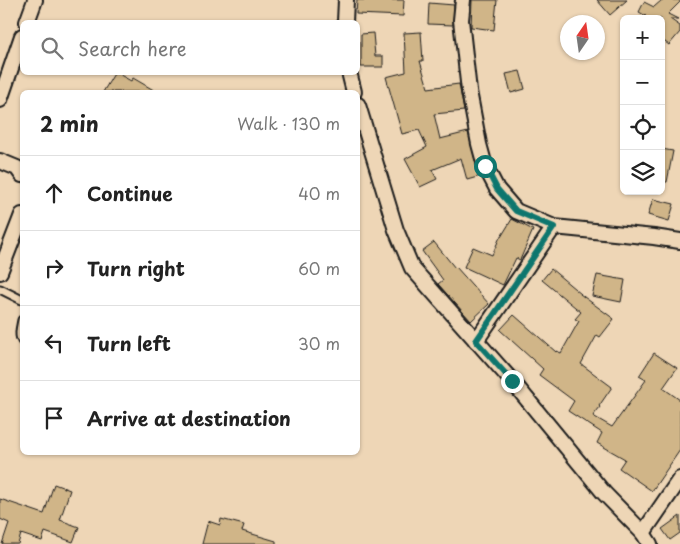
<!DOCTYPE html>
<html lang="en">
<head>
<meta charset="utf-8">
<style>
	:root { --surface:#fff; --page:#f2f2f2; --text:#222; --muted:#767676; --line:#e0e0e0 }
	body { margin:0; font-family:"Playpen Sans",sans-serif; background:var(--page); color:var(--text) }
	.controls { position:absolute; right:15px; top:15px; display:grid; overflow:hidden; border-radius:8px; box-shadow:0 1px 4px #0004 }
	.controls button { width:45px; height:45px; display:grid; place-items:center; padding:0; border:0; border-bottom:1px solid var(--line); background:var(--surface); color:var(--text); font:25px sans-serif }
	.compass { position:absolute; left:560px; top:15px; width:45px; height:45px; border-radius:50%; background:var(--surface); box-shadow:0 1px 4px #0004; rotate:13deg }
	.stop { position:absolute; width:15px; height:15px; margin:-11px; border:4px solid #0f766e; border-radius:50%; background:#fff }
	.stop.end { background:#0f766e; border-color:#fff; box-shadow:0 1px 5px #0008 }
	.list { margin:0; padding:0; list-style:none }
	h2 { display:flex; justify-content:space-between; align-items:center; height:65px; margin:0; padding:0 20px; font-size:21px }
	h2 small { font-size:16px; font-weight:400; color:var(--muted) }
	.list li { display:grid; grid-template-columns:32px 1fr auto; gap:15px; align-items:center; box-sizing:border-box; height:75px; padding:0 20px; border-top:1px solid var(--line) }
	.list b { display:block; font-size:19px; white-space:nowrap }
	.list em { font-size:16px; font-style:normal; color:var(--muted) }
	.icon { flex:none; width:28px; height:28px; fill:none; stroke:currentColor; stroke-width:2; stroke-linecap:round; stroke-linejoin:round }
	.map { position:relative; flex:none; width:680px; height:544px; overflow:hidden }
	.search { position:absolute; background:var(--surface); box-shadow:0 1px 4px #0004; left:20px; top:20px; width:340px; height:55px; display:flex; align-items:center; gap:12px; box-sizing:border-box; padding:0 18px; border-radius:8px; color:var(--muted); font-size:19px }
	.panel { position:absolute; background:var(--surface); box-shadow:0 1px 4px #0004; left:20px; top:90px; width:340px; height:365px; border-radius:8px }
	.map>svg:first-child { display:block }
	.building { fill:#d0b588; stroke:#1c1c1c }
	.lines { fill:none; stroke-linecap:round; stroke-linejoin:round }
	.lane-casing { stroke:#1c1c1c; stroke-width:11 }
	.street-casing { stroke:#1c1c1c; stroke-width:18 }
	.lane { stroke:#eed6b6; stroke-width:7 }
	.street { stroke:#eed6b6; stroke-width:14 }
	.route { stroke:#0f766e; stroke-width:6 }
</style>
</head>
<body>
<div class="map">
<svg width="680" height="544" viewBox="0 0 680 544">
	<rect width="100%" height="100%" fill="#eed6b6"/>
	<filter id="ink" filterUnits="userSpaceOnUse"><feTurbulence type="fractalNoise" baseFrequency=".02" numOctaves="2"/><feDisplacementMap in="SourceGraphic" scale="10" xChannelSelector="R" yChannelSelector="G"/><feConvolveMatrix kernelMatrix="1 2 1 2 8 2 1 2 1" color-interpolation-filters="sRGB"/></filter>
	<g filter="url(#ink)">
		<g class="building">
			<path d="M357 0H404L403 16 356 14Z"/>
			<path d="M472 0H497L494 30 471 27Z"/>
			<path d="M597 0H627L610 15Z"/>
			<path d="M662 0H680V2L668 14 678 19H670L680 26V32L669 45 661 39V19H642L646 16 639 12 644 2 654 7Z"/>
			<path d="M429 3 454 5 453 25 428 24Z"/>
			<path d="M421 32 423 61H420L428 88 459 84 464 111 434 114 440 139 468 132 477 168 481 176 467 180 461 158 432 170 437 179 420 187 405 159 427 147 419 130 402 134 386 77 406 72 404 33Z"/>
			<path d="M373 33 375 56H383V67H361V34Z"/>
			<path d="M520 71 525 89 511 93 506 74Z"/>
			<path d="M115 72 131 81 133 78 157 92H103Z"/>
			<path d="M661 149 673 151 667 182H661Z"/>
			<path d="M653 199 674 204 669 221 648 215Z"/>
			<path d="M512 219 533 230 520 260 516 258 503 285 464 267 473 247 492 255 500 237H501Z"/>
			<path d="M434 242 455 268 456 267 489 304 471 321 438 284 443 280 422 251Z"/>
			<path d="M551 269 581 294H580L614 319 600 337 597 335 581 364 612 387 599 406 600 407 593 416 612 427 646 380 639 376 654 353 677 368 663 388 680 400V450L652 491 619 468 625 459 597 443 602 433 568 411 574 401 539 375 543 369 500 330 514 315 556 352 557 351 561 353 579 321 575 319 581 312 542 280Z"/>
			<path d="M597 275 625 280 621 302 592 296Z"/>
			<path d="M54 484 70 490 60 520 79 527 73 542 45 532 42 541 21 534 18 544H2L9 523 0 519V499L44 514Z"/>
			<path d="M680 516V533L670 540 662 529Z"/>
			<path d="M221 519 244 525 242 531 276 541V544H202L208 521 220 525Z"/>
		</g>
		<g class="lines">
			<defs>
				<g id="lane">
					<path d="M0 289 22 300"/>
					<path d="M22 320C21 326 18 335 22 341"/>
				</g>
				<g id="street">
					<path d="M463 0 461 20 469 91 479 144 485 166 497 189 516 211 554 227 654 237 680 241"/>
					<path d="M27 22 35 0"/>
					<path d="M345 22 346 0"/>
					<path d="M349 72 354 92"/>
					<path d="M0 100 22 36"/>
					<path d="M358 105 396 230 412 268 512 381 604 493 643 533 650 544"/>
					<path d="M0 161 17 168 22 175"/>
					<path d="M0 272 22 215"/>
					<path d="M476 341 554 227"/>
					<path d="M643 533 680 479"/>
				</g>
			</defs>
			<use href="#lane" class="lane-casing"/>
			<use href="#street" class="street-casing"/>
			<use href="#lane" class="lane"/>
			<use href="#street" class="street"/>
		</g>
	</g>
	<g class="lines" filter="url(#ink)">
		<path class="route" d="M485 166 497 189 516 211 554 227 476 341 512 381"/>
	</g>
</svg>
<div class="controls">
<button>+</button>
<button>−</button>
<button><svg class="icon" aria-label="locate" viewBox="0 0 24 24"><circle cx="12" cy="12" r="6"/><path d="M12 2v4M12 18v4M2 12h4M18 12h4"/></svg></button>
<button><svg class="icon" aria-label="layers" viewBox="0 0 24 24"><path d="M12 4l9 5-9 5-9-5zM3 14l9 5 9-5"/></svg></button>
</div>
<svg class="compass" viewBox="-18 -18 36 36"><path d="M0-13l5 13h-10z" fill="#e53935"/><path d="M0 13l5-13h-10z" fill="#767676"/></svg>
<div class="stop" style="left:485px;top:166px"></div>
<div class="stop end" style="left:512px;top:381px"></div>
<div class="search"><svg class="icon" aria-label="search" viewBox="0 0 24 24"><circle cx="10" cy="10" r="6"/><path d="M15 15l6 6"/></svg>Search here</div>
<section class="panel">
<h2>2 min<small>Walk · 130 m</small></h2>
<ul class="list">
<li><svg class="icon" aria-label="ahead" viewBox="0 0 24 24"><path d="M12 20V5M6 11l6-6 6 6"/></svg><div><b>Continue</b></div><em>40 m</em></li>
<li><svg class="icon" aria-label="right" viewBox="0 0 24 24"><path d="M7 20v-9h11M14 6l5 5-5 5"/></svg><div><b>Turn right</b></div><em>60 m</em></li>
<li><svg class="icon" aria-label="left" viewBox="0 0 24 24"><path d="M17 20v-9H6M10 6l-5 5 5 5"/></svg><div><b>Turn left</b></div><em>30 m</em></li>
<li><svg class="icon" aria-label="arrive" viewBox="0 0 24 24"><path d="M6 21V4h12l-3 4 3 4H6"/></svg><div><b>Arrive at destination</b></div></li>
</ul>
</section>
</div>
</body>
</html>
